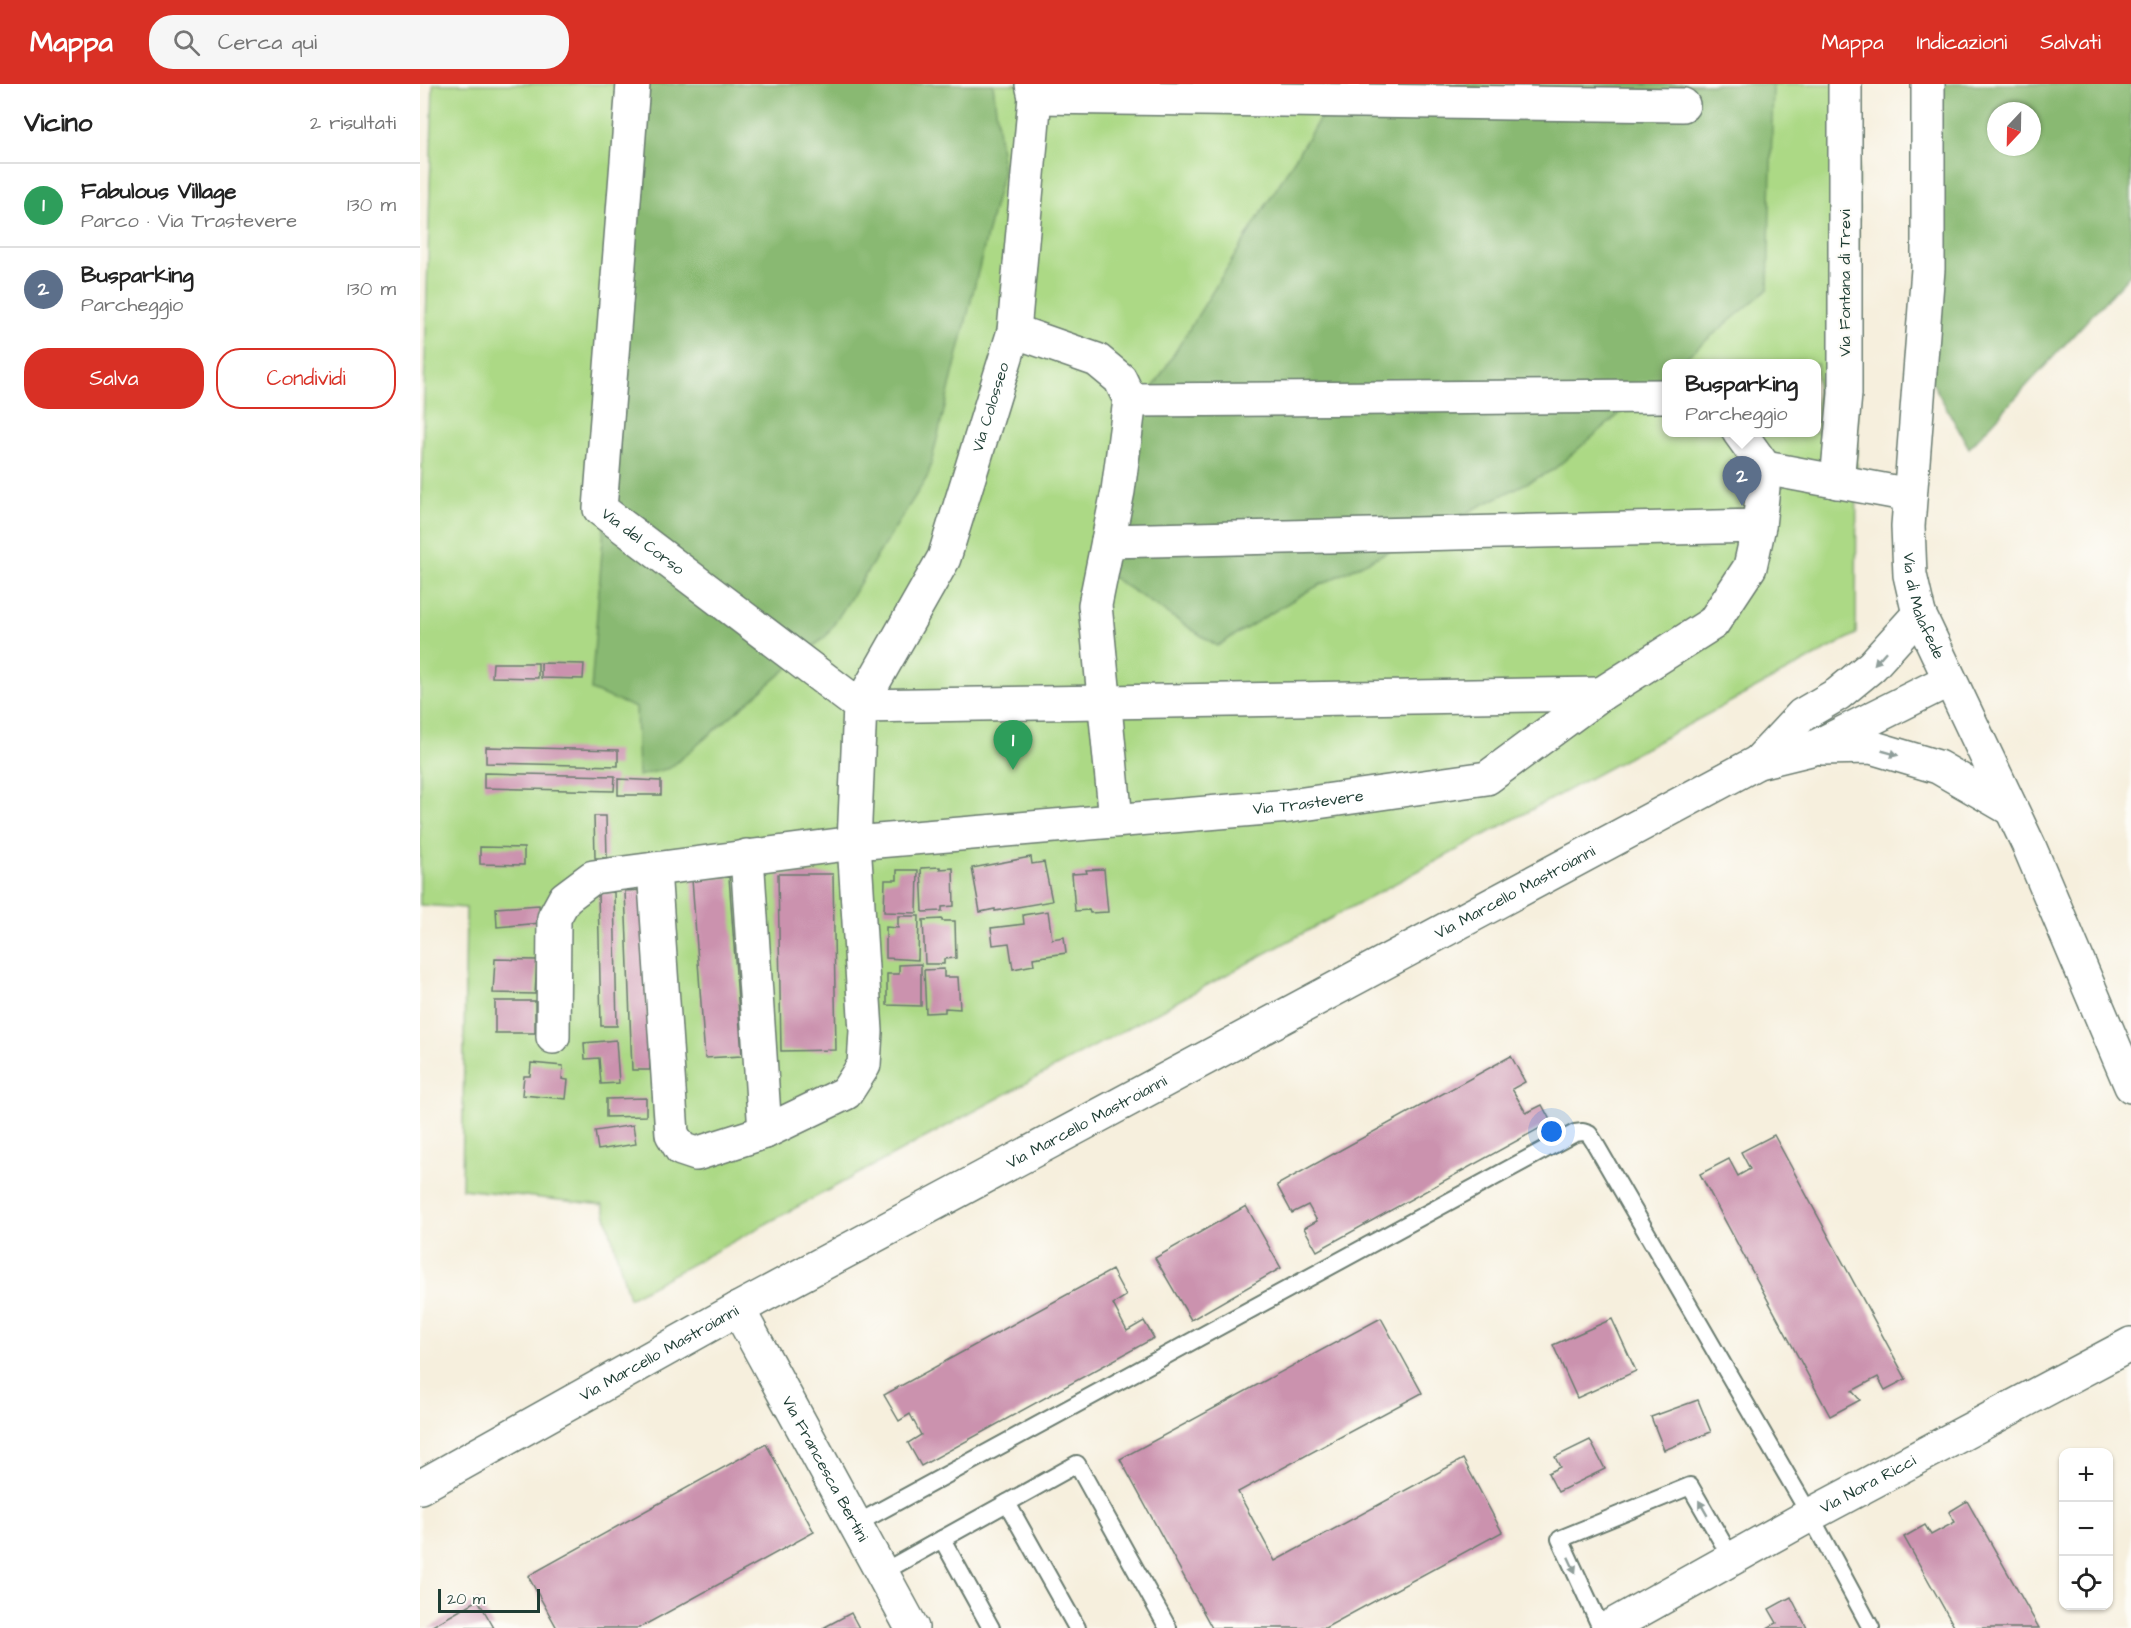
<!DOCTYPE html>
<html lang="it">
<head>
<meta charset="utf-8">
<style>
	:root { --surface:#fff; --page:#f6f6f6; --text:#222; --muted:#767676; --line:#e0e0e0; --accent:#d93025 }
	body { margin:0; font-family:"Architects Daughter",sans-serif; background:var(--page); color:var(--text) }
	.controls { position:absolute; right:18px; bottom:18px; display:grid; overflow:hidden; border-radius:12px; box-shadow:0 2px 4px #0004 }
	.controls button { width:54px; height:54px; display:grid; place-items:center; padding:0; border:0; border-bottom:2px solid var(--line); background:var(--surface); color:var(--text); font:30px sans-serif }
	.compass { position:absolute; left:1567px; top:18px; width:54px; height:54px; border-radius:50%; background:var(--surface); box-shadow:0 2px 4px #0004; rotate:202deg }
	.scale { position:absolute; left:18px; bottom:15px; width:102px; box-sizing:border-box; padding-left:6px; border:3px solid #1f3d34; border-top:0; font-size:16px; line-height:21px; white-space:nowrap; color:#1f3d34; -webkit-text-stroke:4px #fdfcf7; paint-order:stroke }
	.you { position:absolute; left:1132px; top:1048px; width:21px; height:21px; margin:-15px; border:4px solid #fff; border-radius:50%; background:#1a73e8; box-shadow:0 0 0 9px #1a73e833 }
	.badge { display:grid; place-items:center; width:39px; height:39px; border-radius:50%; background:var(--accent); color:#fff; font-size:20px; font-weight:700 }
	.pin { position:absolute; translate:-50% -50px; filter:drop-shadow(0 2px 3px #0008) }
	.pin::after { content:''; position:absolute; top:32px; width:21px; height:18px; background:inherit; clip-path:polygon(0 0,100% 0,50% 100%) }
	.popup { position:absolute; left:1242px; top:275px; width:159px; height:78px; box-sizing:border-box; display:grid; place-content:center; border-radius:12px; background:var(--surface); filter:drop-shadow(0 2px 4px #0005); font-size:20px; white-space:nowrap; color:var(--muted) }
	.popup b { font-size:22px; color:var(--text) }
	.popup::after { content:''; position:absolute; left:50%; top:100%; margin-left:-12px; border:12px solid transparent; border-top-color:var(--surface) }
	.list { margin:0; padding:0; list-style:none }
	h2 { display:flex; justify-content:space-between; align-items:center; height:78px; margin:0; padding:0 24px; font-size:26px }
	h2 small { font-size:20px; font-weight:400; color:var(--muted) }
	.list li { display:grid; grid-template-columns:39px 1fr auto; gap:18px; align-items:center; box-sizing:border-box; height:84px; padding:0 24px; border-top:2px solid var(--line) }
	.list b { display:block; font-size:22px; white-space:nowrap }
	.list p { margin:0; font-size:20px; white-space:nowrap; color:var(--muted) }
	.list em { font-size:20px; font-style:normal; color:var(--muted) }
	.actions { display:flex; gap:12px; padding:18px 24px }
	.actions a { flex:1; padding:14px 0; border:2px solid var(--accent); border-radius:24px; text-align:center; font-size:21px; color:var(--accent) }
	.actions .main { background:var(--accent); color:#fff }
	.icon { flex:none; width:33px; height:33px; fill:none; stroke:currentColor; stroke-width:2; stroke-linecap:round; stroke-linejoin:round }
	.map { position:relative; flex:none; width:1711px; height:1544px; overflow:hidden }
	header { display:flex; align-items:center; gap:36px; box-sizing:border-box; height:84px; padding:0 30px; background:var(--accent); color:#fff }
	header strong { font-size:28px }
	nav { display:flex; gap:33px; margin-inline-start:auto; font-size:21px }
	.search { width:420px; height:54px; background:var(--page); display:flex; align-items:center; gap:15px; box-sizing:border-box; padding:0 21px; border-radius:24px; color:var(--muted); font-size:22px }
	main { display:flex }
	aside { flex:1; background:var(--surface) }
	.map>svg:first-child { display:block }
	.green { fill:#acd985; stroke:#668b5c; stroke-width:1.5; fill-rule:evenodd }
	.forest { fill:#89b972; stroke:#547b53; stroke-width:1.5; fill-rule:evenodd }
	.building { fill:#cb92ae }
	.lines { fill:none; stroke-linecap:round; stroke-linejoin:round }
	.service-casing { stroke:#6a7b6f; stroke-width:20 }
	.minor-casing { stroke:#6a7b6f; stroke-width:36 }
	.tertiary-casing { stroke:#6a7b6f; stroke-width:36 }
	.service { stroke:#fff; stroke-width:16 }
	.minor { stroke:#fff; stroke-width:33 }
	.tertiary { stroke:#fff; stroke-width:33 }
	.oneway { fill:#8f9e9a }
	.labels { text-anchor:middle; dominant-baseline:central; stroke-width:4.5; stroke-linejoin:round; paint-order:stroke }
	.street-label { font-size:16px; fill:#1f3d34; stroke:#fdfcf7 }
</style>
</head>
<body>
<header>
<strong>Mappa</strong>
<div class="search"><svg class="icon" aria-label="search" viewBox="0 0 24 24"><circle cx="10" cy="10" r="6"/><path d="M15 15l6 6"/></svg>Cerca qui</div>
<nav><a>Mappa</a><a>Indicazioni</a><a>Salvati</a></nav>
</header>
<main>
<aside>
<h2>Vicino<small>2 risultati</small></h2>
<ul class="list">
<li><span class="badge" style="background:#2e9e5b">1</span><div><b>Fabulous Village</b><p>Parco · Via Trastevere</p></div><em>130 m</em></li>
<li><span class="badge" style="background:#5c6f8a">2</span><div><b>Busparking</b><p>Parcheggio</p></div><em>130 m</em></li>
</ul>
<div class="actions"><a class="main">Salva</a><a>Condividi</a></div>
</aside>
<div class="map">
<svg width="1711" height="1544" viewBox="0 0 1711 1544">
	<rect width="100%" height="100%" fill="#fdfcf7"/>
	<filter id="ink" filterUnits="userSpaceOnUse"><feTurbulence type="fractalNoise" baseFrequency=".0167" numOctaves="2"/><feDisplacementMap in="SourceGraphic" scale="12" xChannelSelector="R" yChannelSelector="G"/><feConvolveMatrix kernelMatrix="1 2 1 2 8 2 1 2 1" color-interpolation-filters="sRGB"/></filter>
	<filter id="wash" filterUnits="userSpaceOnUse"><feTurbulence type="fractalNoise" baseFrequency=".008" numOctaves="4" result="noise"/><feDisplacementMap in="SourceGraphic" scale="24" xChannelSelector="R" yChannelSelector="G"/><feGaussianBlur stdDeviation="1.35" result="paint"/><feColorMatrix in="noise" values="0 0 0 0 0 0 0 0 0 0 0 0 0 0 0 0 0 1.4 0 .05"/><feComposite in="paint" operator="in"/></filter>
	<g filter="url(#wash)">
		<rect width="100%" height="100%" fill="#f6efdd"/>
		<path class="green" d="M13 0H1439L1436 550 209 1214 183 1121 42 1105 46 824 0 821V449ZM1247 280H1397V348H1247Z"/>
		<g class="forest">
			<path d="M219 0H573L583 86 508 392 407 551 250 684 218 692 216 624 171 606Z"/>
			<path d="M921 0H1353L1348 205 1259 279 1247 280V290L1133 386 888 507 797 562 681 486 695 365Z"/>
			<path d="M1506 0H1711V189L1549 364 1503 282ZM1576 27H1612V63H1576Z"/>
		</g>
		<g id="blocks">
			<g class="building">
				<path d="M73 579H118V594L72 593Z"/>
				<path d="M121 579 164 580 163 595 121 594Z"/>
				<path d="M66 663 198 666V682L66 679Z"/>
				<path d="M64 689 195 692 194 707 64 704Z"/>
				<path d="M198 695 241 697V711H198Z"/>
				<path d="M174 732H186L187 774H175Z"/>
				<path d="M60 763 104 764V781L60 780Z"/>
				<path d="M611 773 612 780 624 778 632 817 575 827V825L560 828 552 784Z"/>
				<path d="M520 783V785L533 784 534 822 522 823V827L503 828 501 784Z"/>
				<path d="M684 785 688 828 670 829 669 826 655 827 652 790 667 789 666 786Z"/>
				<path d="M477 786H498L497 829 464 828 465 796H477Z"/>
				<path d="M358 790H413L416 966 361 967Z"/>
				<path d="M309 793 322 972 285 974 272 795Z"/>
				<path d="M223 806 230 986H212L205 807Z"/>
				<path d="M194 808 197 942H181L178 809Z"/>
				<path d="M119 821 120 839 77 843 76 824Z"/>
				<path d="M628 827 632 855 644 853 646 869 613 874 614 881 593 885 589 859 573 861 571 844 604 840 603 831Z"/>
				<path d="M478 832H499L498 876 466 874V843L478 844Z"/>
				<path d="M522 835V837H535L536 874 524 875V880H505L503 836Z"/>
				<path d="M75 875 117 876 115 910 73 909Z"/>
				<path d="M501 880V922L467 921V890H479V881Z"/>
				<path d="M524 885V893H538L540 925 525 924V928L506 929 504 886Z"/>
				<rect x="75" y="917" width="40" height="32"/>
				<path d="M196 956 199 999 181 1000 179 974 165 975 164 959Z"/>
				<path d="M1091 972 1105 998 1092 1005 1106 1029 1122 1021 1131 1038 897 1167 884 1144 897 1137 888 1121 872 1129 857 1101Z"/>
				<path d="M111 979 143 982 142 995 148 996 146 1015 102 1011 104 992H110Z"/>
				<path d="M226 1014V1032L186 1033V1015Z"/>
				<path d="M213 1041 216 1060 178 1066 175 1047Z"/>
				<path d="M1354 1051 1486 1295 1465 1306 1458 1293 1432 1307 1440 1316 1410 1332 1280 1090 1309 1075 1318 1092 1330 1085 1321 1068Z"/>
				<path d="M826 1122 861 1184 771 1236 735 1174Z"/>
				<path d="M692 1186 706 1212 693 1220 707 1247 724 1237 734 1254 501 1382 488 1359 501 1351 490 1330 479 1337 464 1311Z"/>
				<path d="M961 1234 1002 1309 818 1408 855 1477 1043 1375 1082 1448 905 1544H792L700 1375Z"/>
				<path d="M1192 1235 1216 1287 1157 1314 1133 1261Z"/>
				<path d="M1278 1316 1291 1348 1244 1366 1231 1333Z"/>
				<path d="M1170 1356 1185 1385 1138 1408 1128 1389 1140 1383 1135 1373Z"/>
				<path d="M346 1360 394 1448 219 1544H137L108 1492Z"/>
				<path d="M1547 1417 1619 1544H1535L1484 1453 1505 1441 1511 1451 1535 1438 1529 1428Z"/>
				<path d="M1371 1513 1387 1544H1347L1357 1539 1349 1525Z"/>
				<path d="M58 1516 74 1544H9Z"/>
				<path d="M431 1529 439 1544H403Z"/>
			</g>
		</g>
	</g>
	<g filter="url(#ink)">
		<use href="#blocks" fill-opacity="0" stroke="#6a7b6f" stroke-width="1.5"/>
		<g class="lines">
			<defs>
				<g id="service">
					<path d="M587 1419 657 1544"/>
					<path d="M436 1440 1155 1049 1163 1048 1169 1050 1173 1056 1390 1431 1451 1544"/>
					<path d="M463 1488 522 1455"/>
					<path d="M571 1544 522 1455 657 1380 748 1544"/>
					<path d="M1181 1544 1140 1455 1270 1402 1312 1475"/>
				</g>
				<g id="minor">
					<path id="s1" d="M213 0 180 425 440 622 434 759 446 947 444 981 426 1009 345 1048 276 1070 261 1065 252 1050 234 785"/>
					<path d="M615 13 1263 21"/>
					<path d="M594 247 677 276 700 295 710 316 698 407 675 521 696 736"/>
					<path d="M710 316 1247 312"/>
					<path d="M1345 384 1490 411"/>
					<path d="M1417 398 1425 310V0"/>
					<path d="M688 457 1339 442"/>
					<path d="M440 622 1181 610"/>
					<path id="s2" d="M440 622 524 474 594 247 615 13 612 0"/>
					<path d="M1402 664 1451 663 1518 683 1589 724"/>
					<path d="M1338 678 1382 631 1418 610 1452 582 1499 530"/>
					<path d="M327 772 345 1048"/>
					<path id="s3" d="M133 953 134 834 145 814 173 793 434 759 869 722 1067 694 1181 610 1293 539 1330 483 1339 442 1345 384 1319 348"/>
					<path id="s4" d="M318 1225 492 1544"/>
					<path id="s5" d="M0 1403 318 1225 1338 678 1391 665 1529 596"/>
					<path id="s6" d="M1188 1544 1390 1431 1711 1260"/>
				</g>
				<g id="tertiary">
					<path id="s7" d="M1508 0V185L1488 442 1490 491 1499 530 1609 762 1711 1002"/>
				</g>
			</defs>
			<use href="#service" class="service-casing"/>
			<use href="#minor" class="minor-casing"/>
			<use href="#tertiary" class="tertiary-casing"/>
			<use href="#service" class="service"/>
			<use href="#minor" class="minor"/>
			<use href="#tertiary" class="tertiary"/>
		</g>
		<defs><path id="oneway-solid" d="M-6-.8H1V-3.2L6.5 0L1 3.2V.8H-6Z" transform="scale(1.5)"/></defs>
		<g class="oneway">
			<use href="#oneway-solid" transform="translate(1460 574) rotate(132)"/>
			<use href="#oneway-solid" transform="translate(1470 669) rotate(16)"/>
			<use href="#oneway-solid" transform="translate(1283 1424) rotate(-120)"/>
			<use href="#oneway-solid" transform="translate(1152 1481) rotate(65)"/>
		</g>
	</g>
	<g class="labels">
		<g class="street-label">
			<text transform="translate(1425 199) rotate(-90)">Via Fontana di Trevi</text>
			<text stroke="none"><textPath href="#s2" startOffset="328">Via Colosseo</textPath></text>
			<text stroke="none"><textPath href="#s1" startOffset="480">Via del Corso</textPath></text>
			<text stroke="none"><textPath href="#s7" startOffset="525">Via di Malafede</textPath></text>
			<text stroke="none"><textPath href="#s3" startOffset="896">Via Trastevere</textPath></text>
			<text stroke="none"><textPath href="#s5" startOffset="1246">Via Marcello Mastroianni</textPath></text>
			<text stroke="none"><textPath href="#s5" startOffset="760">Via Marcello Mastroianni</textPath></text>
			<text stroke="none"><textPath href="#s5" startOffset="274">Via Marcello Mastroianni</textPath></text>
			<text stroke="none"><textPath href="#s4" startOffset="182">Via Francesca Bertini</textPath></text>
			<text stroke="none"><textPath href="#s6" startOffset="297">Via Nora Ricci</textPath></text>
		</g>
	</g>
</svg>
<div class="controls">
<button>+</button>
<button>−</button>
<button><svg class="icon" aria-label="locate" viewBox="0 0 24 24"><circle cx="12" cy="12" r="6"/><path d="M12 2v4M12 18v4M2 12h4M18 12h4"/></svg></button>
</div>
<svg class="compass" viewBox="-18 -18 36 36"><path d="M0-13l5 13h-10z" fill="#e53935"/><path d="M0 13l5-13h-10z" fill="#767676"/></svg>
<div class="scale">20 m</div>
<div class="you"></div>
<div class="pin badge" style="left:593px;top:686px;background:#2e9e5b">1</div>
<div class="pin badge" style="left:1322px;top:422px;background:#5c6f8a">2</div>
<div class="popup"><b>Busparking</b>Parcheggio</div>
</div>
</main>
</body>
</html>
